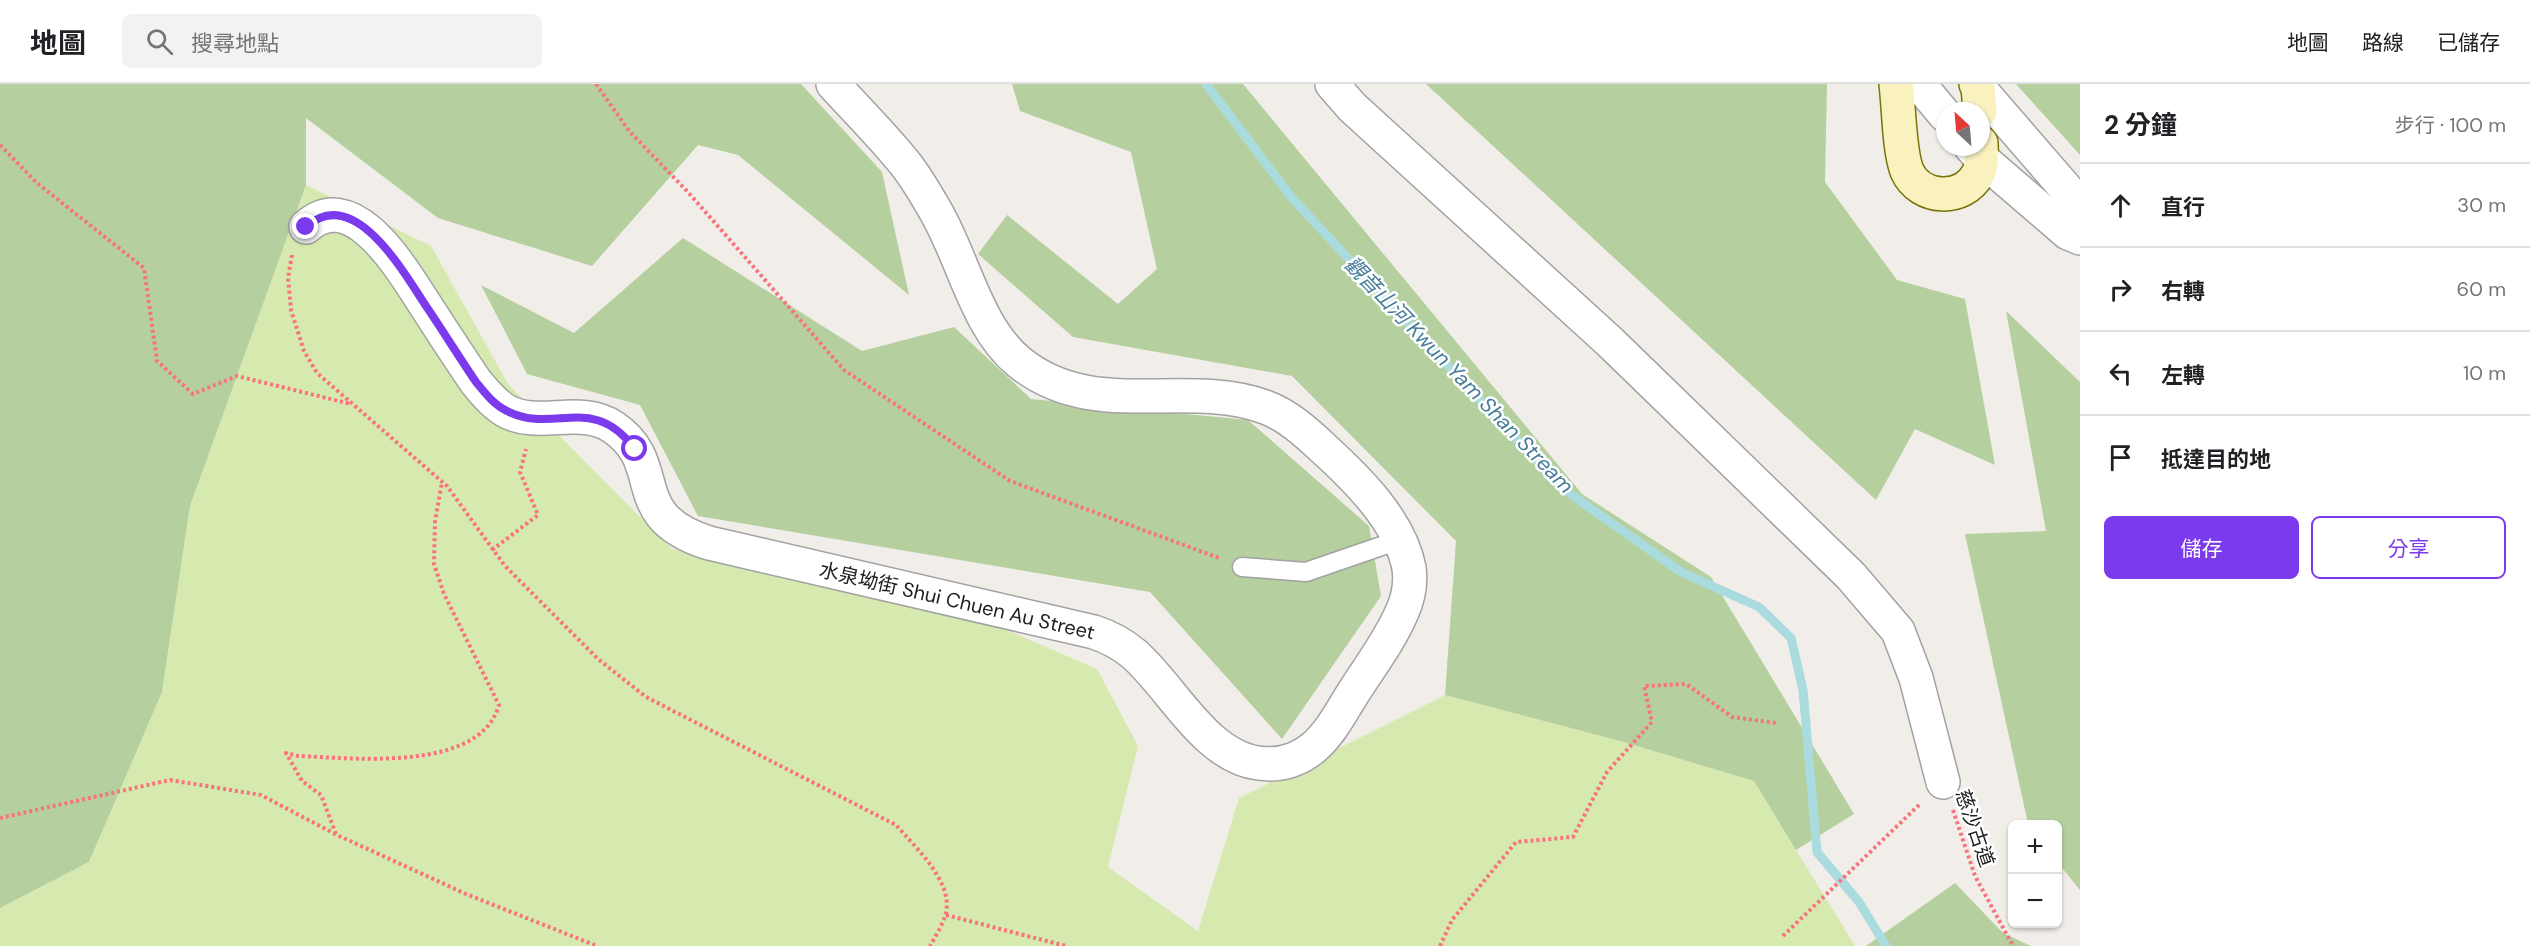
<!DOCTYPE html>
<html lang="zh-TW">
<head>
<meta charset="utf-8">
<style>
	:root { --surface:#fff; --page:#f2f2f2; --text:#202124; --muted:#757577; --line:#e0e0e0; --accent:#7c3aed }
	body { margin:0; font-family:"DM Sans","Noto Sans TC",sans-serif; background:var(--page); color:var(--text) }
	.controls { position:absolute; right:18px; bottom:18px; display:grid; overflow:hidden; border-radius:9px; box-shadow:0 2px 4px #0004 }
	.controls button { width:54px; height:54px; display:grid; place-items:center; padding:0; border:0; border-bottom:2px solid var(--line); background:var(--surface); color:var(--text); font:30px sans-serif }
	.compass { position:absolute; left:1936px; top:18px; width:54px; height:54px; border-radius:50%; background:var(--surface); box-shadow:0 2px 4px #0004; rotate:334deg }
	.stop { position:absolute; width:18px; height:18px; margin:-14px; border:4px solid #7c3aed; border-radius:50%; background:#fff }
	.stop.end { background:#7c3aed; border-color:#fff; box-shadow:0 2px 6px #0008 }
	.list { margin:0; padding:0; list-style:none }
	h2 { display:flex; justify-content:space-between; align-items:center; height:78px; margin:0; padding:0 24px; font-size:26px }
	h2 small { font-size:20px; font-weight:400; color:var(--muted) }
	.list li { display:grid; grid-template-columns:39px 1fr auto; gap:18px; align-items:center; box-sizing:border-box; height:84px; padding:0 24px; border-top:2px solid var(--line) }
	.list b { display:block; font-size:22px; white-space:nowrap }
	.list em { font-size:20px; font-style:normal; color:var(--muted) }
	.actions { display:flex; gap:12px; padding:18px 24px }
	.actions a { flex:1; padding:14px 0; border:2px solid var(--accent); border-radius:9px; text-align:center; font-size:21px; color:var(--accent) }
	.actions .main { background:var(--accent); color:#fff }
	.icon { flex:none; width:33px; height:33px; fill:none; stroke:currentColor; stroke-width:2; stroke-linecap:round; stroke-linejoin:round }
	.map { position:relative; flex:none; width:2080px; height:862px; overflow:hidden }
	header { display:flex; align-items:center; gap:36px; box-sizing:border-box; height:84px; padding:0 30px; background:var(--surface); border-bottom:2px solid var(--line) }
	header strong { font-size:28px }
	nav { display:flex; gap:33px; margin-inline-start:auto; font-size:21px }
	.search { width:420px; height:54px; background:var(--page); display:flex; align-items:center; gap:15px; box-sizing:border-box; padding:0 21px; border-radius:9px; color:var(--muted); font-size:22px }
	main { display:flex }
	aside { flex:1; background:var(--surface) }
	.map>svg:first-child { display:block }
	.grass { fill:#d6eab0 }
	.forest { fill:#b5d09e }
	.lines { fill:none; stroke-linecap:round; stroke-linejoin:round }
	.stream { stroke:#aadbde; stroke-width:9 }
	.lane-casing { stroke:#a2a2a2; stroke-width:21 }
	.street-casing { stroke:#a2a2a2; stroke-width:36 }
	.secondary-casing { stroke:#7a7307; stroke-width:36 }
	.path { stroke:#f8737c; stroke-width:4; stroke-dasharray:3 3; stroke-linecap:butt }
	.lane { stroke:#fff; stroke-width:18 }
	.street { stroke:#fff; stroke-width:33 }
	.secondary { stroke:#f9f2bf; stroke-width:33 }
	.route { stroke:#7c3aed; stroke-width:8 }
	.labels { text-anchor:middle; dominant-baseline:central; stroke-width:5; stroke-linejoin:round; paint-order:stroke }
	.street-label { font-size:20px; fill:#212121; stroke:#fff }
	.water-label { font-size:21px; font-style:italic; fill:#457d99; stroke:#fff }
</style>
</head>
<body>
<header>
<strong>地圖</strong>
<div class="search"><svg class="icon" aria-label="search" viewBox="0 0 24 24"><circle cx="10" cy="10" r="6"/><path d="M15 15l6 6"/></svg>搜尋地點</div>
<nav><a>地圖</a><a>路線</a><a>已儲存</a></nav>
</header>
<main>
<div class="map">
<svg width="2080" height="862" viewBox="0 0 2080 862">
	<rect width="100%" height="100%" fill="#f1ede8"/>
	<path class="grass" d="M306 101 431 162 508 300 672 465 923 510 1097 585 1138 662 1108 783 1198 847 1239 714 1445 611 1620 657 1754 697 1855 862H0V824L89 778 162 608 190 422Z"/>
	<g class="forest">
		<path d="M0 0H801L882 88 909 211 738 71 698 61 592 182 438 134 306 34V101L190 422 162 608 89 778 0 824Z"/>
		<path d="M1012 0H1243L1582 410 1711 493 1854 730 1796 766 1754 697 1620 657 1445 611 1456 457 1292 292 1073 253 978 170 1007 131 1118 220 1157 185 1131 68 1020 27Z"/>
		<path d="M1426 0H1827L1825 98 1897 196 1965 215 1995 381 1915 345 1876 416Z"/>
		<path d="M2016 0H2080V71Z"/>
		<path d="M683 154 862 267 954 243 1031 315 1248 336 1369 442 1381 512 1282 655 1150 508 698 432 640 321 527 290 481 201 574 249Z"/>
		<path d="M2006 227 2080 298V806L2058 779V740H2028L1965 450 2046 447Z"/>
		<path d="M1955 799 2003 849 2031 862H1866Z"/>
	</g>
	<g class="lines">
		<path class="stream" d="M1206 0 1292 114 1562 404 1681 488 1759 523 1791 554 1803 606 1817 768 1859 818 1886 862"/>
		<defs>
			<path id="lane" d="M1242 483 1306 488 1399 456"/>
			<g id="street">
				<path d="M1332 0 1352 23 1610 258 1851 492 1898 547 1916 594 1943 698"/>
				<path d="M1919 0 1945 31"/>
				<path d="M1978 3 2080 121"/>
				<path d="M1971 63 1982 75 2068 149 2080 154"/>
				<path d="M306 143C354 99 404 189 426 222 442 247 459 273 476 298 485 309 494 320 506 327 539 345 580 321 613 343 669 381 622 432 709 459L1094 548C1109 553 1122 560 1134 570 1172 603 1205 672 1258 679 1278 682 1297 677 1313 664 1331 649 1342 626 1355 606 1371 581 1390 556 1402 528 1408 515 1411 499 1409 484 1400 437 1357 395 1323 364 1306 348 1287 331 1265 323 1185 294 1092 338 1019 278 976 243 963 173 935 126 925 109 915 91 903 77 881 50 856 25 833 0"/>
			</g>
			<g id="secondary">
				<path d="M1896 0C1899 23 1899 67 1907 87 1920 116 1963 118 1978 90 1983 81 1981 68 1981 59"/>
				<path d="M1976 0 1978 3 1980 27"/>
			</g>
		</defs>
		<use href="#lane" class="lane-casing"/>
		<use href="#street" class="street-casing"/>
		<use href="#secondary" class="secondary-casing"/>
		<g class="path">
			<path d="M596 0 629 47 687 107 844 286 1010 397 1219 474"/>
			<path d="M0 61 37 99 144 184 157 277 193 310 237 292 351 320"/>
			<path d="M292 171 288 194 291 226 304 267 317 289 447 402 505 482 598 575 646 613 896 741C915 763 956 800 945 832 942 842 935 853 930 862"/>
			<path d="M492 466 538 431 520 388 526 365"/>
			<path d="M1953 726 1975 792 2013 862"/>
			<path d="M0 734 170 696 261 711 337 751 466 810 597 862"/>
			<path d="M336 750 321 711 302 697 286 669 298 672C352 674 480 689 499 621L444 510 434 480 435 437 442 398"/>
			<path d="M946 831 1066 862"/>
			<path d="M1783 852 1920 720"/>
			<path d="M1440 862 1452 836 1516 758 1573 753 1607 688 1652 638 1644 602 1686 600 1732 633 1776 639"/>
		</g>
		<use href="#lane" class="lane"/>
		<use href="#street" class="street"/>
		<use href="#secondary" class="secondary"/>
	</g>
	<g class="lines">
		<path class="route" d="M306 143C354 99 404 189 426 222 443 247 459 273 476 298 485 309 494 321 507 327 555 351 592 308 635 365"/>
	</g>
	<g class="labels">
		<g class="street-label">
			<text transform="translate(957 517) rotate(13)">水泉坳街 Shui Chuen Au Street</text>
			<text transform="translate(1975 744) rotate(71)">慈沙古道</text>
		</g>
		<g class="water-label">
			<text transform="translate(1459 291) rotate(46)">觀音山河 Kwun Yam Shan Stream</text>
		</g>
	</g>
</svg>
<div class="controls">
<button>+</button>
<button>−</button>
</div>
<svg class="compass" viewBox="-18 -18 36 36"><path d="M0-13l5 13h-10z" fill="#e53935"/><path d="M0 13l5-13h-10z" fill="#757577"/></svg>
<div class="stop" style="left:635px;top:365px"></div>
<div class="stop end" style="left:306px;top:143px"></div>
</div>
<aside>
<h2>2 分鐘<small>步行 · 100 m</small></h2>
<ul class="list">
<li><svg class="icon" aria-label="ahead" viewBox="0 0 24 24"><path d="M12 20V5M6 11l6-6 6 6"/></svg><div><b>直行</b></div><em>30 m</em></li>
<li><svg class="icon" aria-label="right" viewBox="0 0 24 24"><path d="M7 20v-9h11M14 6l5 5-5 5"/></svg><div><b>右轉</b></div><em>60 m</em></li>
<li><svg class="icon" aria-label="left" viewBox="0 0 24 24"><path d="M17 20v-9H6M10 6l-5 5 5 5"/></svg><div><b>左轉</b></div><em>10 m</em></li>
<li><svg class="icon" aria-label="arrive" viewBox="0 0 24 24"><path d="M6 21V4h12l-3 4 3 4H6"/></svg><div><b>抵達目的地</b></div></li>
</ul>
<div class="actions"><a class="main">儲存</a><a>分享</a></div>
</aside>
</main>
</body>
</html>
